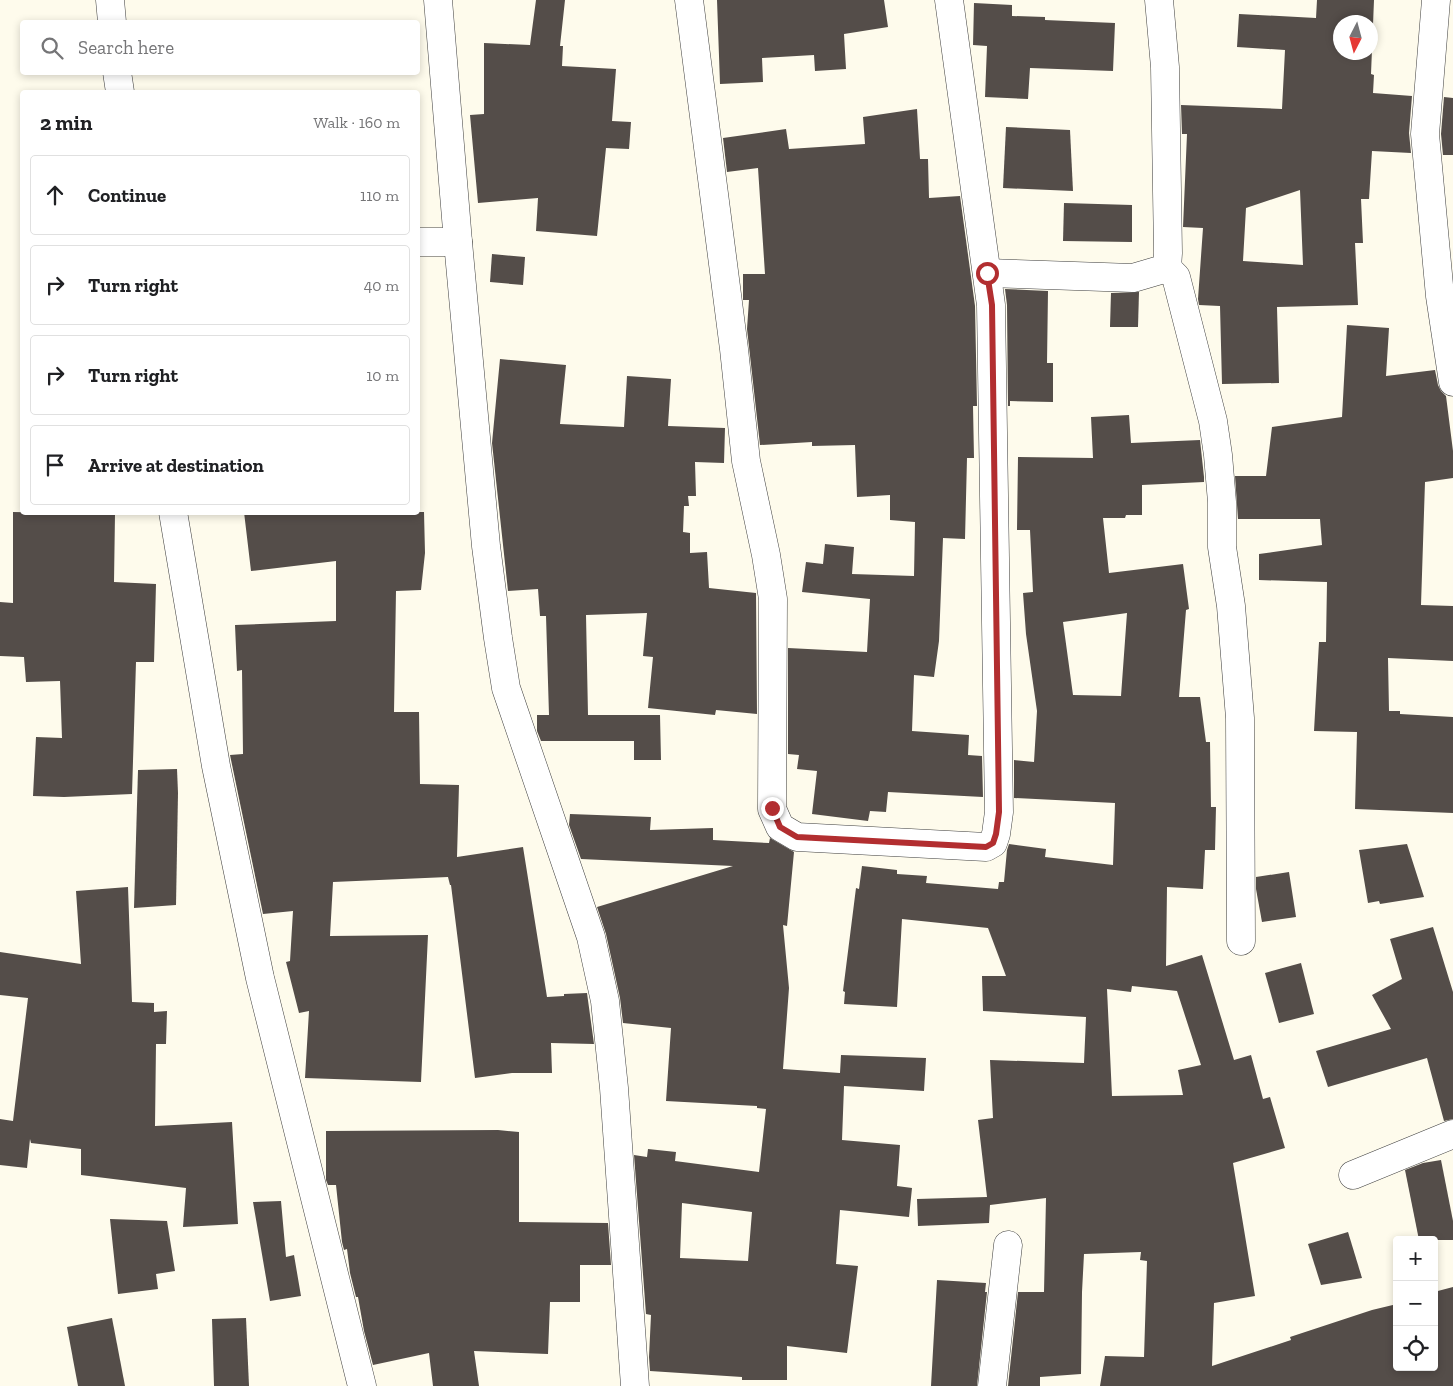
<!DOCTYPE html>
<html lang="en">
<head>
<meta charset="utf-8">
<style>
	:root { --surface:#fff; --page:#f6f6f6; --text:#202124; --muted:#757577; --line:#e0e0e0 }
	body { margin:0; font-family:"Zilla Slab",serif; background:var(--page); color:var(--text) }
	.controls { position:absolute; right:15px; bottom:15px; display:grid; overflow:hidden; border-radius:5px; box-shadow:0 2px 8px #0003 }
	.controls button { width:45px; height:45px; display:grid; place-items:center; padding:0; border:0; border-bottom:1px solid var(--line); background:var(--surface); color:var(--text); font:25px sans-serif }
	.compass { position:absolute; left:1333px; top:15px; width:45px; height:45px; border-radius:50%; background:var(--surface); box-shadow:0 2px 8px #0003; rotate:186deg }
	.stop { position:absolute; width:15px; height:15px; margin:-11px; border:4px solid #b22e30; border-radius:50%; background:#fff }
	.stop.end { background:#b22e30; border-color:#fff; box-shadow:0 1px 5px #0008 }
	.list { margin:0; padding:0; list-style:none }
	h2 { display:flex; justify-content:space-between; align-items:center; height:65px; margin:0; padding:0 20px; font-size:21px }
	h2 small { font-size:16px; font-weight:400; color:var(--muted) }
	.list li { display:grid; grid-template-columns:32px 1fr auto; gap:15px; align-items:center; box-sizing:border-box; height:80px; margin:0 10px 10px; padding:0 10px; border:1px solid var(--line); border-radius:5px }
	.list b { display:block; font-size:19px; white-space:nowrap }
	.list em { font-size:16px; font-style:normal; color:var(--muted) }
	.icon { flex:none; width:28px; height:28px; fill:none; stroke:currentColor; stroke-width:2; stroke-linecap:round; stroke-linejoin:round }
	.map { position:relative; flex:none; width:1453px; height:1386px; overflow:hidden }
	.search { position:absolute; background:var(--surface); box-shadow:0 2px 8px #0003; left:20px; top:20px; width:400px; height:55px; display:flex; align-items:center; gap:12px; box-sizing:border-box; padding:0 18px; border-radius:5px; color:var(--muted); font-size:19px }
	.panel { position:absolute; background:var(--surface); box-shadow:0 2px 8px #0003; left:20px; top:90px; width:400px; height:425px; border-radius:5px }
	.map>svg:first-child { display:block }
	.building { fill:#544d49; fill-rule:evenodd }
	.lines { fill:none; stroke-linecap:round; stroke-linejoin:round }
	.minor-casing { stroke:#3f3f3f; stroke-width:29 }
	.minor { stroke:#fff; stroke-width:28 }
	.route { stroke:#b22e30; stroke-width:6 }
</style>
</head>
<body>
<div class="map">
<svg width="1453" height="1386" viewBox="0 0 1453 1386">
	<rect width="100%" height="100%" fill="#fefbec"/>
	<g class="building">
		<path d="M536 0H565L560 46H563L562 66 616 69 612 121 631 122 629 149 606 148 597 236 536 231 538 198 478 203 470 115 484 114V43L530 45Z"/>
		<path d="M717 0H884L888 27 844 34 846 69 815 71 814 55 762 58 763 82 720 84Z"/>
		<path d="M1317 0H1374L1371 74 1374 75 1373 93 1412 96 1409 133 1411 153 1372 151 1369 199H1361L1363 243H1355L1358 305 1277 307 1279 383 1222 384 1220 306 1199 305 1198 299 1203 228 1183 227 1187 134H1182L1181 105 1282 109 1285 50 1237 47 1239 14 1316 18ZM1340 22H1370V52H1340ZM1300 190 1303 265 1243 261 1246 208Z"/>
		<path d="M974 3 1012 5V16L1045 17V20L1115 23 1113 71 1030 68 1028 99 985 97 987 46 973 45Z"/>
		<path d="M1444 97 1453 98V155H1443L1441 134Z"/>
		<path d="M917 109 920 159H928L929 198 960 196 975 306 977 406H973L974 458H967L965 539 943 538 939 641 934 677 914 675 912 731 969 735 968 755 982 756 983 797 888 792 886 812 870 811 868 821 812 814 817 771 797 769 799 755 788 754V648L867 652 870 599 802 592 806 562 823 564 825 544 854 547 852 574 914 576 915 522 890 520V495L857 497 855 445 812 446V442L760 445 747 329 749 300H743V274H765L758 168 727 172 723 138 786 129 789 149 865 144 863 117Z"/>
		<path d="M1006 127 1070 130 1073 191 1003 188Z"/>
		<path d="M1064 203 1132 205V242L1063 241Z"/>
		<path d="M492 254 525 257 523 285 490 282Z"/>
		<path d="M1005 289 1048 291 1047 363H1053V402L1010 401V406H1008L1007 305Z"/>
		<path d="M1139 292 1138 327H1110L1111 293Z"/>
		<path d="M1347 325 1389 328 1386 376 1435 370 1438 385 1441 391 1446 396 1453 451V478L1425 482 1421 605 1453 606V661L1388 658 1389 711H1400V714L1453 717V813L1355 809 1357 732 1314 731 1319 642H1326L1327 582 1259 580V554L1322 545 1320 519H1238L1235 476H1266L1272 427 1342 417Z"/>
		<path d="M500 359 566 365 560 424 624 427 627 376 671 379 668 426 725 428 724 463 695 462 696 496H688L689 506H684L683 532 690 533V553L707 552 709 588 756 593 757 714 716 710 715 715 648 708 653 657 643 656 647 613 586 615 588 715H660L661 760H634V741H541L537 731V715H549L546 616H540L538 589 508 591 492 443Z"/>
		<path d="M1129 415 1131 443 1200 440 1204 477V482L1142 485V515H1126L1125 518H1103L1109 573 1183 564 1189 609 1186 610 1179 697H1200L1206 742H1210L1211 807H1216L1215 850H1205L1203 889 1167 887 1166 966 1202 955 1234 1060 1251 1055 1263 1099 1270 1097 1285 1148 1233 1163 1255 1296 1214 1303 1212 1366 1291 1340 1290 1337 1372 1310 1397 1304V1367H1434V1292L1453 1287V1386H1100L1105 1356 1144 1357 1147 1261 1140 1260 1141 1252 1084 1254 1082 1292 1081 1374 1040 1377V1386H1008L1018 1292H1044L1046 1198 990 1205 989 1223 918 1226 917 1199 987 1197 978 1120 993 1118 990 1060 1084 1063 1086 1017 983 1011 982 976H1006L988 928 902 919 897 1007 844 1004 845 992 843 991 856 888 859 889 862 866 897 870V874L927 876 926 883 998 889 999 882H1004L1007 850 1009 844 1046 849 1045 857 1113 865 1115 803 1014 798V760L1034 762 1037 711 1026 634 1023 593 1033 592 1030 530H1017L1018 457 1093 458 1091 417ZM1127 613 1121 696 1073 695 1063 622ZM1132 986 1177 991 1201 1065 1178 1070 1183 1095 1112 1096 1107 989 1131 992Z"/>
		<path d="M13 512 115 514 114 582 156 584 154 662H136L132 794 64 797 33 796 36 737 62 738 60 681 26 682 24 657 0 656V602L13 603Z"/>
		<path d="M244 512H424L425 553 421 590 396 591 394 712H419L420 784 459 785 457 857 523 847 547 997 564 996V994L587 993 594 1044 551 1043 552 1073H512L475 1078 451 885H450L448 877 333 882 330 936 428 935 421 1082 305 1078 309 1011 299 1013 286 962 290 961 293 911 263 914 230 755 243 754 242 670 237 671 235 625 336 621V561L251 571Z"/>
		<path d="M177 769 178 793 176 905 134 908 138 770Z"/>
		<path d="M570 814 651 817 650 830 713 828V840L769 843 770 838 794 852 787 926 783 925 789 988 783 1069 840 1073 841 1055 926 1058 924 1091 844 1086 842 1140 900 1145 897 1186 912 1188 909 1217 840 1210 836 1264 858 1266 847 1353 787 1346V1380H742V1377L650 1371 649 1357 651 1315 646 1314 634 1155 647 1157 648 1149 676 1152 675 1161 759 1172 766 1109 757 1108V1106L666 1101 671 1028 623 1023 620 998 606 934 597 907 733 866 581 859 569 825ZM682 1203 752 1212 748 1261 680 1258Z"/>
		<path d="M1407 844 1424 897 1380 904 1379 901 1368 903 1359 850Z"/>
		<path d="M1289 872 1296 917 1262 922 1256 889V877Z"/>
		<path d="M128 887 132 1002 154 1003V1012L167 1011 166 1044H156L155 1126 232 1122 238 1224 183 1227 186 1188 81 1175V1149L31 1143 30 1139 27 1168 0 1165V1119L13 1121 28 998 0 995V952L81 964 76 891Z"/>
		<path d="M1433 927 1453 992V1119L1444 1121 1427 1058 1328 1087 1316 1051 1391 1029 1372 995 1402 979 1390 939Z"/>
		<path d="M1301 963 1314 1014 1279 1023 1265 973Z"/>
		<path d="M498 1130 519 1132V1222L608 1223 611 1265H580V1302H550L548 1354 474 1351 479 1386H433L429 1353 373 1365 364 1331 358 1297H356L350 1273 347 1249 344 1250 342 1242 336 1185H328L326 1180V1131Z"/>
		<path d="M1441 1160 1453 1221V1240H1419L1405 1170 1423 1163Z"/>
		<path d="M281 1201 286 1257 294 1255 301 1296 270 1301 253 1202Z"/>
		<path d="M110 1219 167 1221 175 1271 156 1274 158 1289 118 1294Z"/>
		<path d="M1348 1232 1362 1278 1321 1285 1308 1244Z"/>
		<path d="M937 1280 986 1283 985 1292H987L977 1386H931Z"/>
		<path d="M112 1318 125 1386H78L67 1327Z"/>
		<path d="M246 1318 249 1386H214L212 1319Z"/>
	</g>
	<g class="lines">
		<defs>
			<g id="minor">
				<path d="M110 0 112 22"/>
				<path d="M438 0 458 242 486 546 498 638 506 688 591 937 605 1001 614 1088 635 1386"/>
				<path d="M689 0 734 349 746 461 766 555 773 599 772 809 780 827 797 837 986 847 993 843 996 834 999 812 991 305 949 0"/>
				<path d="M1436 0 1425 134 1440 296 1453 382"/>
				<path d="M117 72 120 92"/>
				<path d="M418 242H458"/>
				<path d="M1167 268 1176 277 1213 421 1218 455 1222 502V547L1231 606 1240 718 1241 941"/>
				<path d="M987 273 1133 278 1167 268 1168 253 1165 67 1159 0"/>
				<path d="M173 512 216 766 260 978 362 1386"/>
				<path d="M1353 1175 1453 1134"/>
				<path d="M992 1386 1008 1245"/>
			</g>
		</defs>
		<use href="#minor" class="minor-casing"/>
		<use href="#minor" class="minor"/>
	</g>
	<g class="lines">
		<path class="route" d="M772 808 780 827 797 837 986 847 993 843 996 834 999 812 992 305 987 273"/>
	</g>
</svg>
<div class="controls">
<button>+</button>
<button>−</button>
<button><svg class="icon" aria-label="locate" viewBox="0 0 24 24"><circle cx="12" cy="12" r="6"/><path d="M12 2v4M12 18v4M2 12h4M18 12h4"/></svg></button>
</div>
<svg class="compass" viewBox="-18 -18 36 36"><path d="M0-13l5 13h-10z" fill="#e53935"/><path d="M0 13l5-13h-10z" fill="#757577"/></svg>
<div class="stop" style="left:987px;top:273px"></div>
<div class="stop end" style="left:772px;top:808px"></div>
<div class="search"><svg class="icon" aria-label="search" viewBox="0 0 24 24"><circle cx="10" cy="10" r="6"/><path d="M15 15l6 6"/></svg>Search here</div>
<section class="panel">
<h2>2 min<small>Walk · 160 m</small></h2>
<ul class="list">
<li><svg class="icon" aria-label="ahead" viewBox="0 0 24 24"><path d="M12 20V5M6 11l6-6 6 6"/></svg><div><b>Continue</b></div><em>110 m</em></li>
<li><svg class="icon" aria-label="right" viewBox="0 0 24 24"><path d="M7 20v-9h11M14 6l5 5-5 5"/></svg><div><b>Turn right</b></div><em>40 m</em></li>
<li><svg class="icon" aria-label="right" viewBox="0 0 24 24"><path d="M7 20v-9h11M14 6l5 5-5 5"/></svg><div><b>Turn right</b></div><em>10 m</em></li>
<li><svg class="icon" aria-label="arrive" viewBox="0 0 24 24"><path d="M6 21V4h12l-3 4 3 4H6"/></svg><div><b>Arrive at destination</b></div></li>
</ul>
</section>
</div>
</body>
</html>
